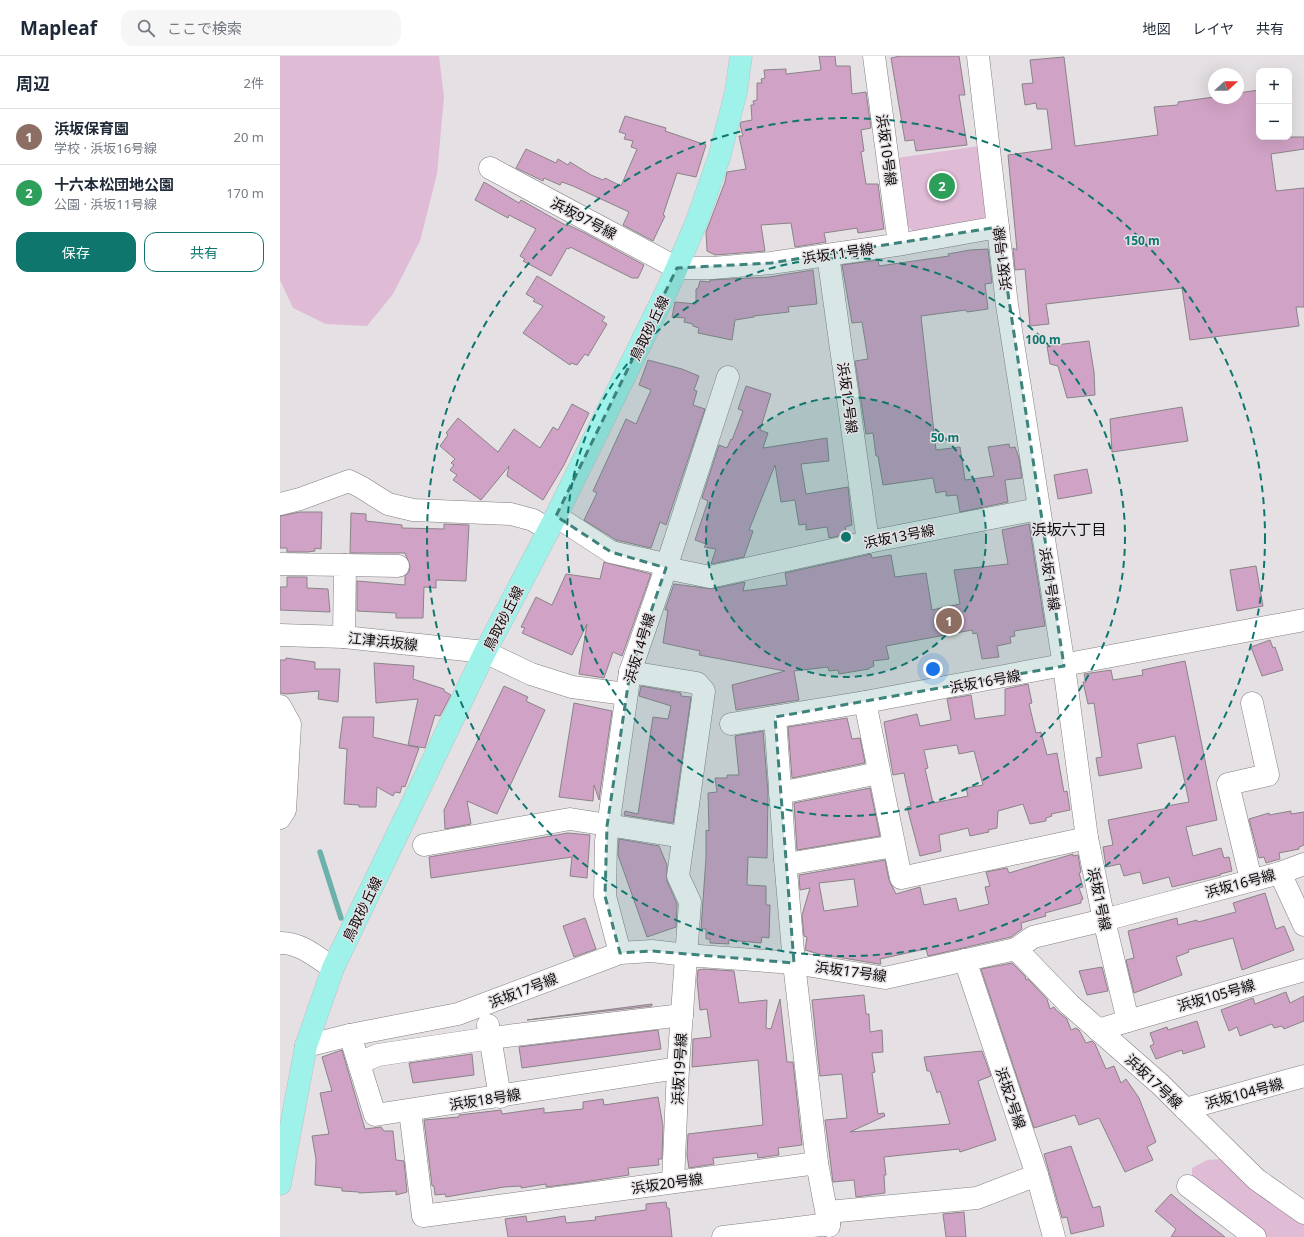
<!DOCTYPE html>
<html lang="ja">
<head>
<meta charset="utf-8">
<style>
	:root { --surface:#fff; --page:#f6f6f7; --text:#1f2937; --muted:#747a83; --line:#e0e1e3; --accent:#0f766e }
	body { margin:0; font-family:"Noto Sans","Noto Sans JP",sans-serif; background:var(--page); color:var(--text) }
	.controls { position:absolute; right:12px; top:12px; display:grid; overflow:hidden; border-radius:8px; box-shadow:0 4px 16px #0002 }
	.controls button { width:36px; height:36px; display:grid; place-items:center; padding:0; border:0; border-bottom:1px solid var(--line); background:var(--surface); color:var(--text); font:20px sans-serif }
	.compass { position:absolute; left:928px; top:12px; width:36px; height:36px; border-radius:50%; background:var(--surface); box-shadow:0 4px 16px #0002; rotate:69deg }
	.you { position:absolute; left:653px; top:613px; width:14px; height:14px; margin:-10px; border:3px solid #fff; border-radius:50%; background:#1a73e8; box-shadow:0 0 0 6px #1a73e833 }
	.badge { display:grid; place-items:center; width:26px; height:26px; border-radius:50%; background:var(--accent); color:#fff; font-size:13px; font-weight:700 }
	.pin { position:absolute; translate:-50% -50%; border:2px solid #fff; box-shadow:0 1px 4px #0006 }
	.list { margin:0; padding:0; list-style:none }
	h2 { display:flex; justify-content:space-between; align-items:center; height:52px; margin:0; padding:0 16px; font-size:17px }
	h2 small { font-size:13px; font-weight:400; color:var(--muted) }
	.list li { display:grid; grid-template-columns:26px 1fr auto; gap:12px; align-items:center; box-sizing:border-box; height:56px; padding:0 16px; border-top:1px solid var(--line) }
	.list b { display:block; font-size:15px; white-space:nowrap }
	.list p { margin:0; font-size:13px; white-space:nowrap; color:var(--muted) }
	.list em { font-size:13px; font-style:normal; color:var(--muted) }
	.actions { display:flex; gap:8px; padding:12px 16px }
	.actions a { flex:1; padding:9px 0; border:1px solid var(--accent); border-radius:12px; text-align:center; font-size:14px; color:var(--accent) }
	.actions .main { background:var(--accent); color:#fff }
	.icon { flex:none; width:22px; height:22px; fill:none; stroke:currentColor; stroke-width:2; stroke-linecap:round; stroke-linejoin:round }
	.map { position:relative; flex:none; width:1024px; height:1181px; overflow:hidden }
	header { display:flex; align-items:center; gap:24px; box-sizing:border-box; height:56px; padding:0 20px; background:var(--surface); border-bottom:1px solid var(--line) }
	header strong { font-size:19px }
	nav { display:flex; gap:22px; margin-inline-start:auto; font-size:14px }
	.search { width:280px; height:36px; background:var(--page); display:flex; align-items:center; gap:10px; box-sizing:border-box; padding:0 14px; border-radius:12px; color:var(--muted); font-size:15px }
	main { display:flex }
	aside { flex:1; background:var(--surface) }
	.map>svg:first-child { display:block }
	.green { fill:#dfbbd5 }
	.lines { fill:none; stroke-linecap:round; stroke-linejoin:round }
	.stream { stroke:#6db2aa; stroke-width:5.5 }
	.building { fill:#d0a2c5; stroke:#898487; fill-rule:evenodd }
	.minor-casing { stroke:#837e81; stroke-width:23 }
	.major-casing { stroke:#c0c0c0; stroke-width:23 }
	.minor { stroke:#fff; stroke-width:22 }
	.major { stroke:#9ef2ea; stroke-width:22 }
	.marked { fill:#3d837c; fill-opacity:0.2; stroke:#3d837c; stroke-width:3; stroke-dasharray:8 5; stroke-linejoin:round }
	.ring { fill:none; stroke:#0f766e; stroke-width:2; stroke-dasharray:7 5 }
	.labels { text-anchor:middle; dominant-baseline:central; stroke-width:3; stroke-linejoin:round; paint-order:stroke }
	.street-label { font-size:14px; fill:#0d0b0c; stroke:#e5e0e4 }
	.neighbourhood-label { font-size:15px; fill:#0d0b0c; stroke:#e5e0e4 }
	.centre { fill:#0f766e; stroke:#e5e0e4; stroke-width:2 }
	.ring-label { font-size:12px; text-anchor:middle; font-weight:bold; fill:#0f766e; stroke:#e5e0e4; stroke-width:3; stroke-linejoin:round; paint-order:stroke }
</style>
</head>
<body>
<header>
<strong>Mapleaf</strong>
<div class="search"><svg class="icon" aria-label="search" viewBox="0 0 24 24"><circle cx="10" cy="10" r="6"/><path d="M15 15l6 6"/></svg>ここで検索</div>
<nav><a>地図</a><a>レイヤ</a><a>共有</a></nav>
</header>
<main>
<aside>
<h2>周辺<small>2件</small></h2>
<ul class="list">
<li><span class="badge" style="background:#8d6e63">1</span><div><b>浜坂保育園</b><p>学校 · 浜坂16号線</p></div><em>20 m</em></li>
<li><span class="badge" style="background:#2e9e5b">2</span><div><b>十六本松団地公園</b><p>公園 · 浜坂11号線</p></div><em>170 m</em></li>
</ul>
<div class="actions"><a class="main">保存</a><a>共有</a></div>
</aside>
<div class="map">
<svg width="1024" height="1181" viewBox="0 0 1024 1181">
	<rect width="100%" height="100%" fill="#e5e0e4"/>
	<g class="green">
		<path d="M0 0H159L164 41 157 118 140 185 113 238 87 270 46 268 13 252 0 224Z"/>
		<path d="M699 90 708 157 701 167 635 177 626 169 617 102Z"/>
		<path d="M939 1103 948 1105 1024 1167V1181H983L912 1121V1112L927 1104Z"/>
	</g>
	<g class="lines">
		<path class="stream" d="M40 796 61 862"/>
	</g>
	<g class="building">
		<path d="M539 0H555L556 10H570L572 38 586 36 591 72 581 74 584 95 581 96 586 128H598L604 173 578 177 577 172 544 177 546 186 515 191 511 167 481 169 485 195 435 199 427 195 426 176 445 126 447 116 466 113 459 80H463L460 69 461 66 472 64 471 49H474L473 45 477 44V27H482L481 23 485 22 484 14 506 13V18L541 14Z"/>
		<path d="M620 0H679L685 39H679L687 89 636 95 634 84 625 85 611 2Z"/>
		<path d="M784 1 795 90 878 79 874 51 898 49V46L934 41V42H958V37L979 34V81H1024V93L991 98 996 135 1024 132V251H1016L1019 270 910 284 902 232 766 248 769 268 750 270 745 213 735 214 733 192 737 194 728 99 772 93 767 53H757L756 47 745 49 742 28 753 27 750 4Z"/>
		<path d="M345 60 386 72 385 75 426 89 416 121 397 117 383 159 385 160 373 185 343 169 349 156 293 130 282 126 280 129 264 122 263 125 236 112 246 93 276 107 278 103 288 109 290 106 311 119 323 124 325 122 341 130 357 93 351 91 353 85 344 83 346 78 339 76Z"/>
		<path d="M204 126 239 147 241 144 287 170 288 169 305 177 364 209 358 222H352L290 191 289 193 287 192 271 220 243 205 245 203 240 200 256 173 229 159 228 162 195 144Z"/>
		<path d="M708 193 712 227 705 228 708 253 687 256 686 254 641 260 656 394 680 391 685 424 714 420 708 391 729 388 730 392 735 391 739 402 742 422 725 424 728 446 680 456 677 439 666 440V435L656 437 653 422 603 429 598 400H596L593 377 586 378 575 305 588 303 582 266 572 267 562 209 598 204 599 210 669 200 668 198 690 194Z"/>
		<path d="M533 214 537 248 508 251 509 256 474 260V261L455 264 452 284 418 277 419 272 413 270V268L404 266 405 262 392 261 395 246 416 248V233L418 232 420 225 430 226V224L489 221Z"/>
		<path d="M257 220 325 261 322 265 327 268 308 300 305 298 297 309 291 307 290 309 243 277 263 250 253 245 255 243 246 238Z"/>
		<path d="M809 285 814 316 815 339 787 342 778 310 770 308 767 290Z"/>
		<path d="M368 304 402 313 419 320 414 334 417 335 413 349 425 353 386 469 380 466 371 492 336 484 304 464 317 437 313 435 346 363 356 368 371 334 359 329Z"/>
		<path d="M466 330 491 338 480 374 488 377 483 392 547 382 549 405 521 408 526 438 568 431 572 469 565 471 567 478 549 482 547 471 526 474V468L519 469 515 444 501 446 495 409 469 474 473 475 464 501 431 508 436 493 424 491 426 488 415 484 428 445 422 442 439 389 447 392 451 383 452 384 463 355 458 353Z"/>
		<path d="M292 348 309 357 284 409 263 444 227 420 229 410 201 444 173 424 177 419 170 414 174 409 171 407 175 403 160 390 168 379 166 377 178 362 218 396 234 373 260 392 273 371 278 374Z"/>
		<path d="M902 351 908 385 832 396 830 363Z"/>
		<path d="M807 413 812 437 778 443 774 419Z"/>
		<path d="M20 456H42L41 493 35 492V495L28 496H7V492H0V460Z"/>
		<path d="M71 457 86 458V465L122 469V472L164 473V468L189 469 186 525 156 524V532L144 531 143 562H116V557L77 555V525L125 529V520L129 516 130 510 125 497H70Z"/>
		<path d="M749 468 765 570 734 575 735 580 730 581 731 587 717 590 719 601 702 603 697 577 693 578 692 574 606 590 609 603 593 605 594 610 589 612V613L559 618 558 614 549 615 548 611 514 615 519 644 456 654 452 629 505 615 419 599 420 595 383 587 388 554H385L394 528 432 533 465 526 463 535 507 529 505 517 591 498 592 502 611 499 615 521 646 517 652 554 680 548 674 514 728 508 722 474Z"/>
		<path d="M324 506 371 518 342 600 333 596 324 622 299 618 307 568 292 599 242 577 245 572 241 571 256 541 272 549 286 518 320 523Z"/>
		<path d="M976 510 983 550 957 555 950 514Z"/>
		<path d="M7 521H27V532L48 533 50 556 0 554V531H7Z"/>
		<path d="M990 584 993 592 995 591 1003 614 982 620 971 591Z"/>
		<path d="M6 602 35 606V613H60L58 646 38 643 39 635 6 638 0 637V604H6Z"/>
		<path d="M905 605 937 764 906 771 913 800 941 792 944 802 949 801 952 815 940 818 941 819 892 831 889 821 863 828 860 816 844 820 840 808 826 811 823 791 833 789 828 764 888 752 887 750 909 746 895 680 857 688 862 712 819 720 816 702 822 701 814 647 808 648 803 626H806L804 618 831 614 833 624 863 619 862 614Z"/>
		<path d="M94 607 134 610 133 623 164 633V635L171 639 160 660 155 659 145 692 128 689 138 643 96 647Z"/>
		<path d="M748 628 752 647 749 648 756 677 761 676 767 699 777 697 784 736 787 735 790 754 771 758 772 760 766 762V765L750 768 743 748 718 755 717 772 708 774 709 776 690 780 688 772 659 779 661 795 640 800 627 751 631 750 624 717 613 719 604 666 637 658 640 670 671 664 667 643 691 639 695 663 725 659V633ZM677 689 679 698 694 695 703 729 686 732 688 740 653 747 645 713 648 712 644 694Z"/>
		<path d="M224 630 248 641 246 645 265 654 217 758 187 745 191 768 165 773 164 754Z"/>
		<path d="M361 630 401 637V640L411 641 393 767 344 759 345 755 358 758 373 661 388 663 391 650 359 640Z"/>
		<path d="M294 647 332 655 319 744 314 729 313 745 279 741Z"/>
		<path d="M63 661H94L93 681 139 692 125 731 122 730 120 737 115 736 113 740 97 731 96 751H79V749L64 748 67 693 59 692Z"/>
		<path d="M567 662 572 683 580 682 585 707 512 722 508 671Z"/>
		<path d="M483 675 488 737 487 802 468 801 467 829 486 830V849H490L489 882 482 881 481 887 448 884 449 888 430 887V883H426V873H421L426 802V774L429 775 428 737 437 736 435 722H447V719H459L455 680Z"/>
		<path d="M590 732 600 780 517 794 514 747Z"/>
		<path d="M1011 755V758L1024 756V789L1019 791V793L999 797 1000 803 986 807 984 801 979 802 969 763 989 757V759Z"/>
		<path d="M288 777 310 779 307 822 290 820 292 801 151 822 149 801Z"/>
		<path d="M339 783 379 790 387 809V825L397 848 396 871 367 881 338 799Z"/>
		<path d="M793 798V800L798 799 801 816 799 817 803 831 799 832 803 843 801 844V847L765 857 766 860 741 867 742 873 731 881 648 900 646 893 636 895 600 903 601 908H599L539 898 525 894 527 881 524 880 522 859 530 832 520 834 519 819 605 804 609 824 616 838 640 831 644 849 676 842 679 855 709 848 705 831 710 830 706 816 727 812 729 817ZM574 823 578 850 544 855 539 827Z"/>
		<path d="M985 837 996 873 1004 870 1014 894 962 914 953 882 908 894 909 896 896 901 902 919 854 937 846 904 854 902 848 875 897 862 898 869 917 864 918 866 956 856 953 847Z"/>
		<path d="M305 862 316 893 294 901 283 870Z"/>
		<path d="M732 907 745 920 746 924 748 923 767 943 770 953 774 951 776 954 787 963 791 974 796 972 799 974 806 987 812 985 815 988 826 1013 834 1010 841 1027 846 1023 859 1042 876 1086 867 1091 873 1104 845 1116 819 1062 799 1069 795 1059 754 1072 701 913Z"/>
		<path d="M822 911 828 935 807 939 799 915Z"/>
		<path d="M424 913 454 915 459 947 487 944 486 972 491 973 500 943 507 1006H513L522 1089 498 1092 499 1099 478 1102 477 1097 433 1102 434 1108 409 1112 407 1099 408 1078 483 1069 478 1004 412 1011 413 983 431 981 427 953 420 954 417 924 418 914Z"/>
		<path d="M1006 936 1010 947 1024 940V965L1004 973 1002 970 994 972 992 968 960 980 957 971 949 975 941 954 973 942 975 948Z"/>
		<path d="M584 939 586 958H589L590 976 602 974 603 996 592 997 595 1016 592 1017 598 1058 604 1057 605 1060 570 1076 670 1068 660 1035 657 1037 650 1015H647L644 1001 702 995 711 1020 698 1025 716 1084 680 1096 679 1093 604 1101 606 1119H604L605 1137 576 1141 574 1124 553 1126 545 1064 567 1062 562 1018 540 1020 532 944Z"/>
		<path d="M372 948V950L247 964Z"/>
		<path d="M917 965 925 991 903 998 902 994 876 1003 870 990 874 988 870 977 887 971 888 974Z"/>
		<path d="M378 974 381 993 242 1012 239 991Z"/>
		<path d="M62 994 85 1073 101 1071 104 1075H113L116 1104 124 1105 127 1136 116 1139V1135L79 1137V1136L62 1135V1132L35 1129 36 1103 32 1080 49 1078 40 1037 52 1035 42 1001Z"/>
		<path d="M192 998 194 1019 133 1027 129 1007Z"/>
		<path d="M378 1041 383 1070 382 1103H378L379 1109 348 1112 349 1119 297 1127 266 1131V1128L241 1132V1130L224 1131 166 1141 165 1138 155 1139 154 1130H152L144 1064 179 1061V1059L221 1054 222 1058 264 1052V1057L303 1053V1046L323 1043 324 1049Z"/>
		<path d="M791 1090 813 1152 820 1150 824 1170 791 1178 787 1161 782 1162 764 1098Z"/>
		<path d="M891 1138 914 1157 945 1181H891L896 1173 875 1155Z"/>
		<path d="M386 1146 387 1152H389L392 1181H228L225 1163 246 1160 247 1166 285 1160 286 1167 316 1164 315 1161 366 1154V1148Z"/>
		<path d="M684 1156 686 1181H666L663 1158Z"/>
	</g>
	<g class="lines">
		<defs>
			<g id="minor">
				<path d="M594 0 619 188"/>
				<path d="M698 0 727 249 784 610 807 782 824 864 848 965 818 974"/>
				<path d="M210 112 397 212H433L491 207 623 188 718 171"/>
				<path d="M548 199 588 486"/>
				<path d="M0 448 20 443 69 425 81 431 108 448 133 454 231 458 253 464 269 474"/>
				<path d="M276 460 331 496 376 506 386 512 430 521 588 486 758 453"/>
				<path d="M0 508 65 509 64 581"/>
				<path d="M65 509 118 510"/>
				<path d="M0 579 64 581 205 596 251 618 292 631 346 638"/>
				<path d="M350 616 417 627 424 635 398 820 410 846 398 1012 393 1126"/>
				<path d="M0 650 10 668 5 754 0 762"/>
				<path d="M495 661 505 803 513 807 614 790"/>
				<path d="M451 668 585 646"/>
				<path d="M500 737 599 717"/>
				<path d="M807 782 621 822 585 646 1024 564"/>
				<path d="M144 789 290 763 403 781"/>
				<path d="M1000 817 1024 869"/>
				<path d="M971 824 948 728 988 719 972 647"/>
				<path d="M0 887C20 886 38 902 53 912"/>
				<path d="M736 893 753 881 824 864 1000 817 1024 808"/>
				<path d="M340 897 325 840 326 785 350 616 386 512 448 321"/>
				<path d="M685 904 757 1119 774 1181"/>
				<path d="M848 965 1024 914"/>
				<path d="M208 969 220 1041"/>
				<path d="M70 979 95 1059 398 1012"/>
				<path d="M26 990 70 979 178 958 340 897 372 895 406 899 514 907 605 922 736 893 790 949 881 1029 976 1123 1024 1157"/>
				<path d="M79 1007 98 999 211 982 402 959"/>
				<path d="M905 1053 1024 1020"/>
				<path d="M130 1055 143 1160 537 1107 514 907 505 803"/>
				<path d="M537 1107 549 1170"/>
				<path d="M908 1130 975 1181"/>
				<path d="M548 1156 697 1142 757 1119"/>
				<path d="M443 1181 549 1168"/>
			</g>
			<path id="major" d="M0 1128 26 990 53 912 205 596 276 460 389 230 416 167 439 102 456 36 461 0"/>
		</defs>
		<use href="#minor" class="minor-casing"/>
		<use href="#major" class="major-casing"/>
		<use href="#minor" class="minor"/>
		<use href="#major" class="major"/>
	</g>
	<path class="marked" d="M718 171 784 610 495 661 514 907 372 895 340 897 325 840 327 770 350 616 386 512 331 496 276 460 397 212 491 207Z"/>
	<circle cx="566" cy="481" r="140" fill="#0f766e" fill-opacity=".12"/>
	<g class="ring">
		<circle cx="566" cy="481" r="140"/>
		<circle cx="566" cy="481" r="279"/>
		<circle cx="566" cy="481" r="419"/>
	</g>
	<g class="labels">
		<g class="street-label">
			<text transform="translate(607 94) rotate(82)">浜坂10号線</text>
			<text transform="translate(304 162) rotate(28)">浜坂97号線</text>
			<text transform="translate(558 197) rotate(-8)">浜坂11号線</text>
			<text transform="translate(722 203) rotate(-97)">浜坂1号線</text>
			<text transform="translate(369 272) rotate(-64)">鳥取砂丘線</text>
			<text transform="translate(568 342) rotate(82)">浜坂12号線</text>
			<text transform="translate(619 480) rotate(-11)">浜坂13号線</text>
			<text transform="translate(770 523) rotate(81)">浜坂1号線</text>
			<text transform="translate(223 562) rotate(-63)">鳥取砂丘線</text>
			<text transform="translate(103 585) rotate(6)">江津浜坂線</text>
			<text transform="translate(359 592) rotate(-73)">浜坂14号線</text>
			<text transform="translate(705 625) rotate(-10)">浜坂16号線</text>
			<text transform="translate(960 827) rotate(-15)">浜坂16号線</text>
			<text transform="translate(820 843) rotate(78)">浜坂1号線</text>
			<text transform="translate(82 853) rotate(-64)">鳥取砂丘線</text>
			<text transform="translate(571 915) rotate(8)">浜坂17号線</text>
			<text transform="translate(243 934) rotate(-21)">浜坂17号線</text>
			<text transform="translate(936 939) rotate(-16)">浜坂105号線</text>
			<text transform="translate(399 1013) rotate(-87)">浜坂19号線</text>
			<text transform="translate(874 1025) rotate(43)">浜坂17号線</text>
			<text transform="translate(964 1037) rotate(-15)">浜坂104号線</text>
			<text transform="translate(731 1042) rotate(71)">浜坂2号線</text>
			<text transform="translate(205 1043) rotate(-9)">浜坂18号線</text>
			<text transform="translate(387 1127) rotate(-8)">浜坂20号線</text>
		</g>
		<g class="neighbourhood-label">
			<text x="789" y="473">浜坂六丁目</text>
		</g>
	</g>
	<circle cx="566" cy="481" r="6" class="centre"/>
	<g class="ring-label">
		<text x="862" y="189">150 m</text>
		<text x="763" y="288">100 m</text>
		<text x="665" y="386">50 m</text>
	</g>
</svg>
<div class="controls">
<button>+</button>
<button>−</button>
</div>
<svg class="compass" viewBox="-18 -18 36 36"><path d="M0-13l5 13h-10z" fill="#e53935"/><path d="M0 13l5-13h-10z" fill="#747a83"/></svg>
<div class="you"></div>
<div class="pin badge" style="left:669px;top:565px;background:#8d6e63">1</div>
<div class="pin badge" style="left:662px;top:130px;background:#2e9e5b">2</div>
</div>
</main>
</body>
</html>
